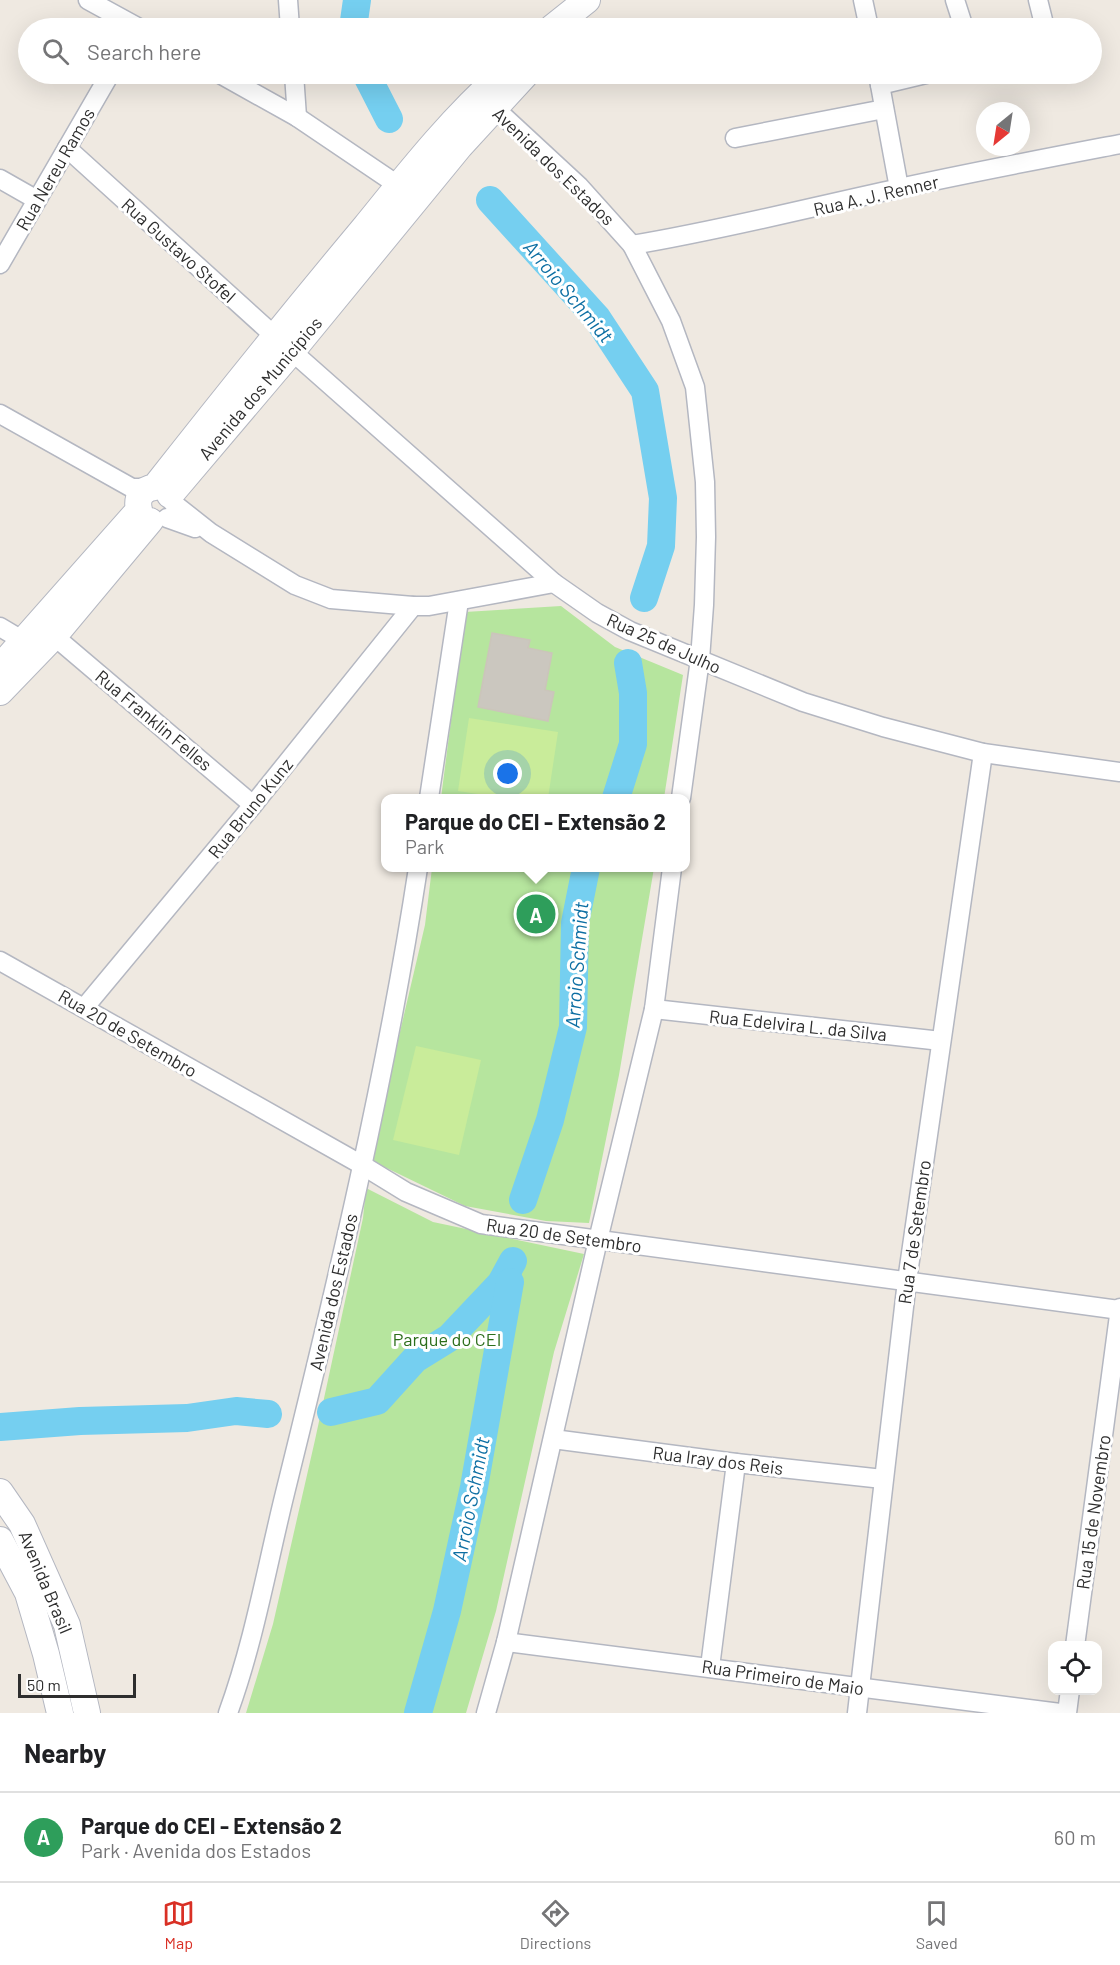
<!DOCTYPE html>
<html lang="en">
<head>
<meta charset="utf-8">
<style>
	:root { --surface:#fff; --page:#f6f6f6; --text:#202124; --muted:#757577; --line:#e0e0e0; --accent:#d93025 }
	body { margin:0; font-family:Barlow,sans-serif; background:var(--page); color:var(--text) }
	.controls { position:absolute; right:18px; bottom:18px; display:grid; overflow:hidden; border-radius:12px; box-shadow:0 6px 24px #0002 }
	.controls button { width:54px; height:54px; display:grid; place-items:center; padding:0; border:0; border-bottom:2px solid var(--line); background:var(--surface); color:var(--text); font:30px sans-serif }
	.compass { position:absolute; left:976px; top:102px; width:54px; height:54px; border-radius:50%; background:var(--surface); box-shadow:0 6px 24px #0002; rotate:210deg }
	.scale { position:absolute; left:18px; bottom:15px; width:118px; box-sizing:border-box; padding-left:6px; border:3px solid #2e2e2e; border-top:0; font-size:16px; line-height:21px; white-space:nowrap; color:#2e2e2e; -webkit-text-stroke:4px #fff; paint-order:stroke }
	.you { position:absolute; left:508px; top:774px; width:21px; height:21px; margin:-15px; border:4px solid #fff; border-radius:50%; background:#1a73e8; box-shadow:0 0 0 9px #1a73e833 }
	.badge { display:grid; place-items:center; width:39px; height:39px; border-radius:50%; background:var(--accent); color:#fff; font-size:20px; font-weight:700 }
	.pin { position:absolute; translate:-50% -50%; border:3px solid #fff; box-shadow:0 2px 6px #0006 }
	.popup { position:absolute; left:381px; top:794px; width:309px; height:78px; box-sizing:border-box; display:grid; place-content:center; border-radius:12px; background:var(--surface); filter:drop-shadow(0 2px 4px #0005); font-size:20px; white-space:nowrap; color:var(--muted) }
	.popup b { font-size:22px; color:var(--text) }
	.popup::after { content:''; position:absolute; left:50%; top:100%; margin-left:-12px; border:12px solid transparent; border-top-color:var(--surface) }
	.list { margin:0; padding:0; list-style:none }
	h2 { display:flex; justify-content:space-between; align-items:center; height:78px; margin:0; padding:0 24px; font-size:26px }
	h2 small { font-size:20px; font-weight:400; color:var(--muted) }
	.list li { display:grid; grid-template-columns:39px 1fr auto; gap:18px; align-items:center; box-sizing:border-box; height:90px; padding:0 24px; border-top:2px solid var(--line) }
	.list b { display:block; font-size:22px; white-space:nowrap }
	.list p { margin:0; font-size:20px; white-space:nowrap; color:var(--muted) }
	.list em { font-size:20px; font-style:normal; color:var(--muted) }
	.icon { flex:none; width:33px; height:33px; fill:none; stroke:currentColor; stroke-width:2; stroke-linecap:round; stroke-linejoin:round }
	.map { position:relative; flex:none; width:1120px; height:1713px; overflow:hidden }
	.search { position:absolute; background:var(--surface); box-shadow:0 6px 24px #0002; left:18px; right:18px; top:18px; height:66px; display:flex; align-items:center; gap:15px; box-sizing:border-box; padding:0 21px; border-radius:33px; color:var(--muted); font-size:22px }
	.sheet { height:168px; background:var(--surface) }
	nav { display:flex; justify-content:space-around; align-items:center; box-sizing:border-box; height:84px; border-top:2px solid var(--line); background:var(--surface); font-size:16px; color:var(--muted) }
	nav a { display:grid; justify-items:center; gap:3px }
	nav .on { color:var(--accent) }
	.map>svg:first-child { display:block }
	.green { fill:#b6e59e }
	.pitch { fill:#c9ec9a }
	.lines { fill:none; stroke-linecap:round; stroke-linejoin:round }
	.river { stroke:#75cff0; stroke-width:28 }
	.building { fill:#cbc7bf; stroke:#cbc5ba; stroke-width:1.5 }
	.minor-casing { stroke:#b4b7c1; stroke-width:21 }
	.secondary-casing { stroke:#b4b7c1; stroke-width:28 }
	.minor { stroke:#fff; stroke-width:18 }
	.secondary { stroke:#fff; stroke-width:26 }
	.labels { text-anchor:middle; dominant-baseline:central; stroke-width:6; stroke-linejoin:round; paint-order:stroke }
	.street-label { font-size:18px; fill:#2e2e2e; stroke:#fff }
	.park-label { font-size:18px; fill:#2c6e1b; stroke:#fff }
	.water-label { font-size:20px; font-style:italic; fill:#0d6fa3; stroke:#fff }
</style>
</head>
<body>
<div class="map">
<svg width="1120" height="1713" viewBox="0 0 1120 1713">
	<rect width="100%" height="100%" fill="#efe9e1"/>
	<g class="green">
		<path d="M561 606 615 647 683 675 664 798H441L465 612Z"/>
		<path d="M432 868H654L619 1075 589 1223 546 1221 465 1206 370 1160 425 925Z"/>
		<path d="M366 1188 433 1222 584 1254 554 1352 496 1611 466 1713H246L273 1624 315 1440 363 1218Z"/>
	</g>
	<g class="pitch">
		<path d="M469 718 558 732 548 798H504L458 791Z"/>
		<path d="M416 1046 481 1060 459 1155 393 1140Z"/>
	</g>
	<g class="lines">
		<g class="river">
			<path d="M353 28 357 0"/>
			<path d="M366 74 389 119"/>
			<path d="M490 200 597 318 645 391 663 498 661 546 644 598"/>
			<path d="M616 798 633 744V693L628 663"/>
			<path d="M523 1200 550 1120 573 1027 575 923 586 868"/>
			<path d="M331 1412 377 1401 415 1359 449 1338 501 1283 513 1261"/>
			<path d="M0 1427 80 1421 187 1418 236 1411 268 1414"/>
			<path d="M418 1713 447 1611 474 1487 510 1282"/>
		</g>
	</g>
	<path class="building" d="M492 633 530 640 528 648 552 653 545 690 554 692 548 721 478 707Z"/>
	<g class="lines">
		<defs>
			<g id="minor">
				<path d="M88 0 139 28"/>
				<path d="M288 0 290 28"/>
				<path d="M863 0 869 28"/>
				<path d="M955 0 964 28"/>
				<path d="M1038 0 1045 28H1040"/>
				<path d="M220 74 297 117 408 192"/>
				<path d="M294 74 297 117"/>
				<path d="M878 74 899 188"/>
				<path d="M880 85 926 74"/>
				<path d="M487 101 579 186 632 245 671 321 695 387 705 482 706 537 704 605 700 659 681 798"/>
				<path d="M735 138 884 109"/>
				<path d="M67 148 269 331 554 583 597 613 630 631 803 702 883 727 983 753 1120 772"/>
				<path d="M0 179 37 200"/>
				<path d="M632 245C723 230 811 207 900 188 973 172 1047 158 1120 144"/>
				<path d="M0 264 110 74"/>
				<path d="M0 414 132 488H148"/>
				<path d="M173 503 211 533 295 585 331 599 413 606H429L554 583"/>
				<path d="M167 518 195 528"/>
				<path d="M0 627 32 646"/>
				<path d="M54 636 253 805"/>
				<path d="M429 798 459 601"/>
				<path d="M0 961 362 1165 406 1192 481 1224 1120 1310"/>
				<path d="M84 1008 253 805 413 606"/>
				<path d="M654 1009 941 1041"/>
				<path d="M553 1439 736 1463 883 1479"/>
				<path d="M506 1642 1060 1713"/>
				<path d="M1075 1646 1120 1308"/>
				<path d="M710 1667 736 1463"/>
				<path d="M228 1713C254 1642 267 1566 285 1493 336 1287 386 1078 418 868"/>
				<path d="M486 1713 506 1642 598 1240 654 1009 672 868"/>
				<path d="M857 1713 907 1281 983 753"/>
				<path d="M1067 1713 1070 1690"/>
			</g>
			<g id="secondary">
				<path d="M552 28 587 0"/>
				<path d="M170 495 292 351 460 146 526 74"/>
				<path d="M0 667 139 510C136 497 142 489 155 487 224 399 294 312 365 227 408 174 451 119 502 74"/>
				<path d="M0 692 54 636 150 521"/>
				<path d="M0 1492 22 1524 67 1625 87 1713"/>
				<path d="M0 1540 28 1593 46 1654 60 1713"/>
			</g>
		</defs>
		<use href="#minor" class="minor-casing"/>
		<use href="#secondary" class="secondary-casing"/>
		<use href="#minor" class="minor"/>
		<use href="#secondary" class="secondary"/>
	</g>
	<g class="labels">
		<g class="street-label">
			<text transform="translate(554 166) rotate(44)">Avenida dos Estados</text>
			<text transform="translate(55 169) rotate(-60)">Rua Nereu Ramos</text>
			<text transform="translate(876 195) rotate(-13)">Rua A. J. Renner</text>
			<text transform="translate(179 250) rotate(42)">Rua Gustavo Stofel</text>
			<text transform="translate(260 388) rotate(-50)">Avenida dos Municípios</text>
			<text transform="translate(664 643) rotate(24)">Rua 25 de Julho</text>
			<text transform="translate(154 720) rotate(40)">Rua Franklin Felles</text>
			<text transform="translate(250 808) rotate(-51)">Rua Bruno Kunz</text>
			<text transform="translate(798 1025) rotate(6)">Rua Edelvira L. da Silva</text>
			<text transform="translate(128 1033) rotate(30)">Rua 20 de Setembro</text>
			<text transform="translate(914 1232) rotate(-82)">Rua 7 de Setembro</text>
			<text transform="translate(564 1235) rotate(8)">Rua 20 de Setembro</text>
			<text transform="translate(333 1292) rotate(-77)">Avenida dos Estados</text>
			<text transform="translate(718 1460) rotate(7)">Rua Iray dos Reis</text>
			<text transform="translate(1093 1512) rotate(-82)">Rua 15 de Novembro</text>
			<text transform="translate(46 1582) rotate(67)">Avenida Brasil</text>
			<text transform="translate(783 1677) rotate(8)">Rua Primeiro de Maio</text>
		</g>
		<g class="park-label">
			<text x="447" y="1339">Parque do CEI</text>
		</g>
		<g class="water-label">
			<text transform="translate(569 291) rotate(50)">Arroio Schmidt</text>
			<text transform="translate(576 965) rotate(-86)">Arroio Schmidt</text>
			<text transform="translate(470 1499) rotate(-79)">Arroio Schmidt</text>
		</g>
	</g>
</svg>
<div class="controls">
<button><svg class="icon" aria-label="locate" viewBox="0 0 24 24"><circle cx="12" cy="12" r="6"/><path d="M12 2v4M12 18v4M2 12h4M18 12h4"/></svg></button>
</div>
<svg class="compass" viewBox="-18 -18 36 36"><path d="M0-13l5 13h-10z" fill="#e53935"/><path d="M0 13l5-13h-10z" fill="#757577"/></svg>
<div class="scale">50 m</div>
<div class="you"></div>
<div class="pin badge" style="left:536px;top:914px;background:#2e9e5b">A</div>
<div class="popup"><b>Parque do CEI - Extensão 2</b>Park</div>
<div class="search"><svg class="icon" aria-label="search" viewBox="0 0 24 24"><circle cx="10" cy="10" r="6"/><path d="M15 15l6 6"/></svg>Search here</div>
</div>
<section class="sheet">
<h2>Nearby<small></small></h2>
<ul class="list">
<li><span class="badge" style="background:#2e9e5b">A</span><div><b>Parque do CEI - Extensão 2</b><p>Park · Avenida dos Estados</p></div><em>60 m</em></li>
</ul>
</section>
<nav>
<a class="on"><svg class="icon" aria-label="map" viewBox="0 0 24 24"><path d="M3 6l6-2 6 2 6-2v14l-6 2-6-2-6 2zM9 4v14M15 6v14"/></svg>Map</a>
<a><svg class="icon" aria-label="directions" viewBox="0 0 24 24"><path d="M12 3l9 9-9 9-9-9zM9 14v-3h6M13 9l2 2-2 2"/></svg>Directions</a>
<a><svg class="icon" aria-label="saved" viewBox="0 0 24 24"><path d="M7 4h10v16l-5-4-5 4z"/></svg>Saved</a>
</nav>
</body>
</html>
